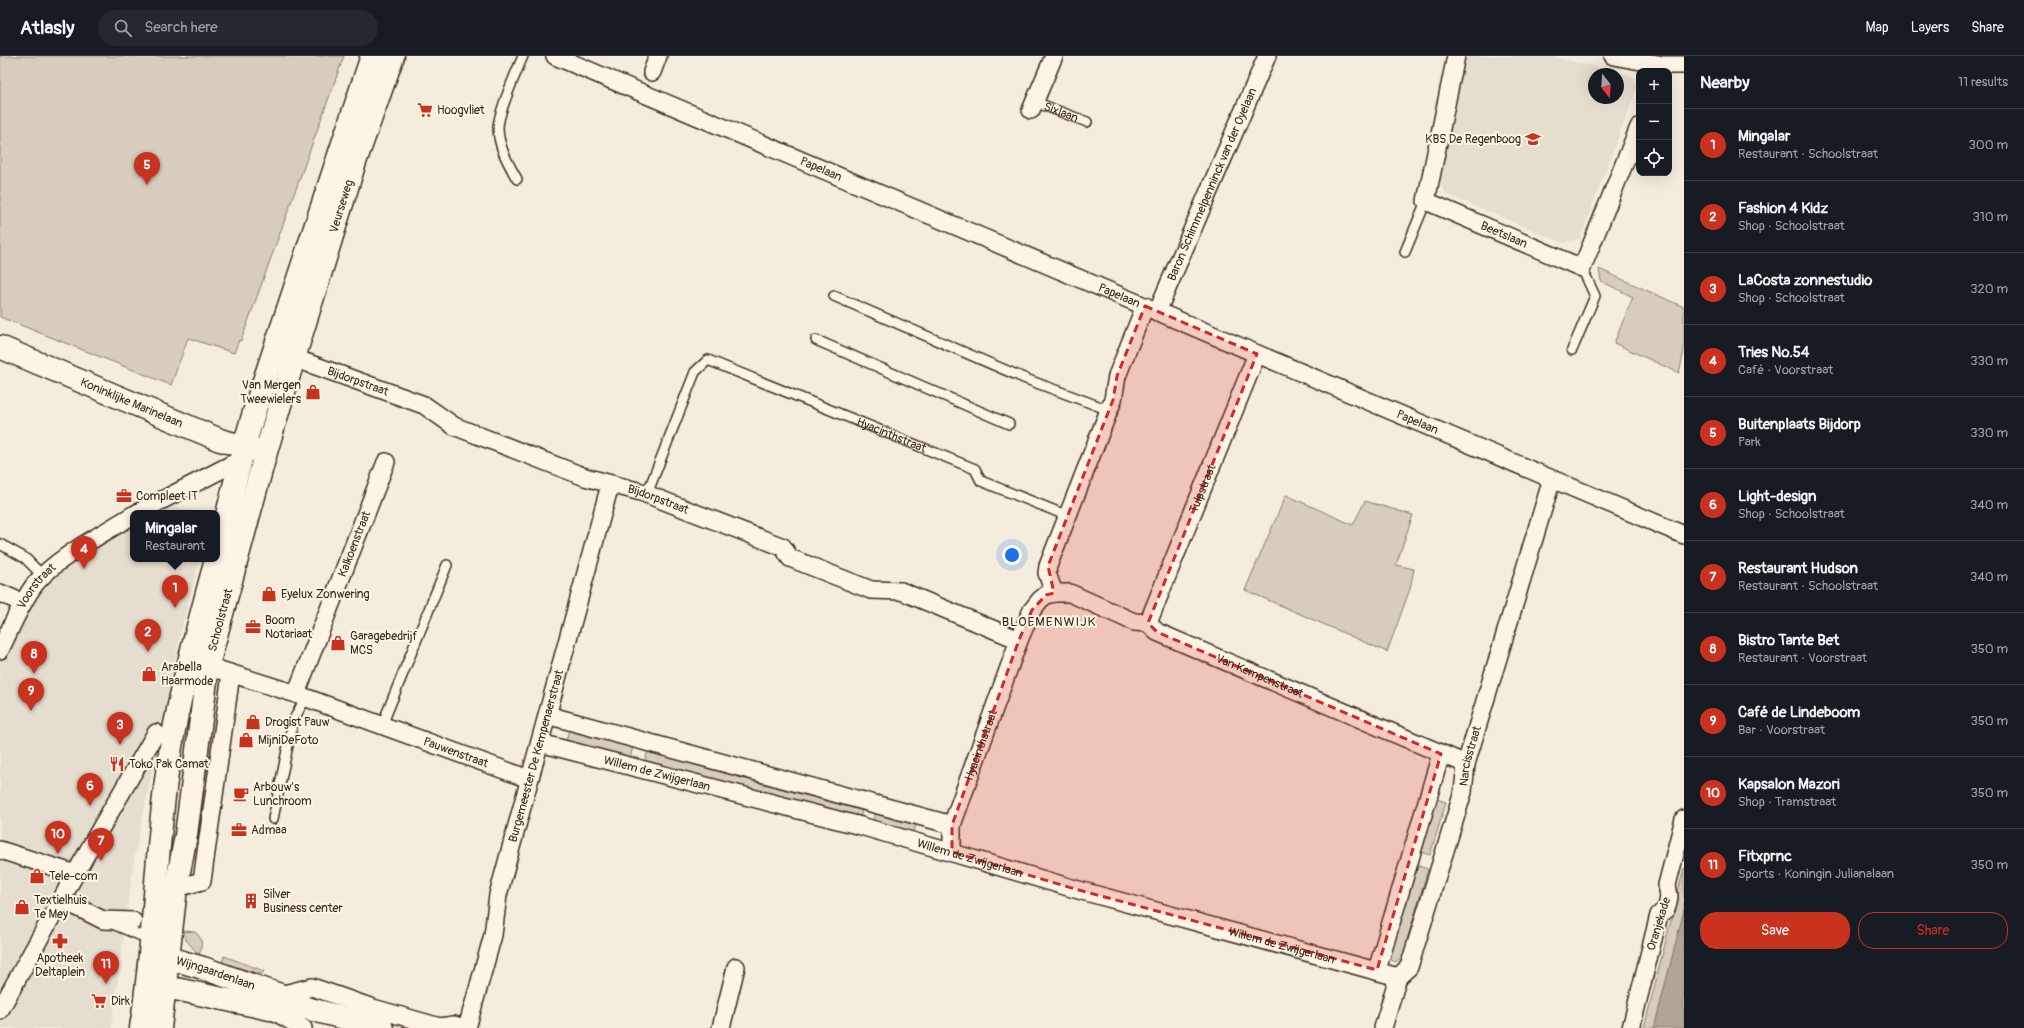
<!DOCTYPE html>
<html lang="en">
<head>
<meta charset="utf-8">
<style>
	:root { --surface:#171b24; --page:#242831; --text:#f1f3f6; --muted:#9ea1a6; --line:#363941; --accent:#c8321e }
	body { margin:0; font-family:Pangolin,sans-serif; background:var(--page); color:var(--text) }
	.controls { position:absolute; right:12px; top:12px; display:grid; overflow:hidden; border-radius:8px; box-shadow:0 4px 16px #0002 }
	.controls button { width:36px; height:36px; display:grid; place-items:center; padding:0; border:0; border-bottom:1px solid var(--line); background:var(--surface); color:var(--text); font:20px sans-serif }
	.compass { position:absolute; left:1588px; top:12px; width:36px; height:36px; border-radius:50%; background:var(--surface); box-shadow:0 4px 16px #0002; rotate:163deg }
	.you { position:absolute; left:1012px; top:499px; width:14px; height:14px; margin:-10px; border:3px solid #fff; border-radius:50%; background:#1a73e8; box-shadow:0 0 0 6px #1a73e833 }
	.badge { display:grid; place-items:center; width:26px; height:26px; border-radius:50%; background:var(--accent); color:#fff; font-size:13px; font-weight:700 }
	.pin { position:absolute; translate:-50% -33px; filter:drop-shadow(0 1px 2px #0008) }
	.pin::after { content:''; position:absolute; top:21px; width:14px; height:12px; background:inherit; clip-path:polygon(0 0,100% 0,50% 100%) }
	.popup { position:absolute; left:130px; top:454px; width:90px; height:52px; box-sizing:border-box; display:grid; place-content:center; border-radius:8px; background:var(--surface); filter:drop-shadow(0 1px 3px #0005); font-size:13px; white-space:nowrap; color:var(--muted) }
	.popup b { font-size:15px; color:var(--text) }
	.popup::after { content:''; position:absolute; left:50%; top:100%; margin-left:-8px; border:8px solid transparent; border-top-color:var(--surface) }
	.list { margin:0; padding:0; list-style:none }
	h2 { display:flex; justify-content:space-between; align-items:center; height:52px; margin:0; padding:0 16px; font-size:17px }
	h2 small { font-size:13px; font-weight:400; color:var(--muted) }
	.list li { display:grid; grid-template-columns:26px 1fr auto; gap:12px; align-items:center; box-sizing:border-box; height:72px; padding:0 16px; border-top:1px solid var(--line) }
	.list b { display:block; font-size:15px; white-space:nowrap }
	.list p { margin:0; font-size:13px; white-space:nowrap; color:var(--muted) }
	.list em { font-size:13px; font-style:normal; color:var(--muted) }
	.actions { display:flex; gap:8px; padding:12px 16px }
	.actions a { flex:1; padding:9px 0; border:1px solid var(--accent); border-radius:16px; text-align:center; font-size:14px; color:var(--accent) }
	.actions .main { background:var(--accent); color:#fff }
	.icon { flex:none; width:22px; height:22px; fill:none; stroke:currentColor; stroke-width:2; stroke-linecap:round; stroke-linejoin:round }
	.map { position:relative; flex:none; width:1684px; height:972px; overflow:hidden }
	header { display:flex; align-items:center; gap:24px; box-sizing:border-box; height:56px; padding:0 20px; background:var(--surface); border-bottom:1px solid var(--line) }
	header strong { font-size:19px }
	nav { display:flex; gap:22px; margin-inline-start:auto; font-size:14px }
	.search { width:280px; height:36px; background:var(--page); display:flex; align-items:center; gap:10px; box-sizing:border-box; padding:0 14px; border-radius:22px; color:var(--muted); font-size:15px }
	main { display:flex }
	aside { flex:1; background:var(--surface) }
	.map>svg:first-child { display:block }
	.built { fill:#e5ddce; fill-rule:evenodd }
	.green { fill:#d6cdbd; stroke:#887c6e }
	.water { fill:#b0a596; stroke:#817466 }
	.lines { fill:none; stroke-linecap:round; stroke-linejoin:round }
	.lane-casing { stroke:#3b2a1e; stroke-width:12 }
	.street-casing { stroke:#3b2a1e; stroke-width:20 }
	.secondary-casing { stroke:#3b2a1e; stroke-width:25 }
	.lane { stroke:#fcf5e5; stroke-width:9 }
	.street { stroke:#fcf5e5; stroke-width:17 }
	.secondary { stroke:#fcf5e5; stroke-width:22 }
	.marked { fill:#d62828; fill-opacity:0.2; stroke:#d62828; stroke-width:3; stroke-dasharray:8 5; stroke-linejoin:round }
	.labels { text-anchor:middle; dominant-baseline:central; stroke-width:4; stroke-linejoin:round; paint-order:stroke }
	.poi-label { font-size:12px; fill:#3b2a1e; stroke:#fcf5e5; text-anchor:start }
	.street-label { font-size:12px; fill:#3b2a1e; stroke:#fcf5e5 }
	.neighbourhood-label { font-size:13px; letter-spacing:1px; fill:#3b2a1e; stroke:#fcf5e5 }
</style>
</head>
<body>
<header>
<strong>Atlasly</strong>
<div class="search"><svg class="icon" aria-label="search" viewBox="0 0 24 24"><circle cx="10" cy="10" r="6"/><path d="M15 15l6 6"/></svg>Search here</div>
<nav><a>Map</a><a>Layers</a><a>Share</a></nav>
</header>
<main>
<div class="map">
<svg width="1684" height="972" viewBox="0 0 1684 972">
	<rect width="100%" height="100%" fill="#f4eddd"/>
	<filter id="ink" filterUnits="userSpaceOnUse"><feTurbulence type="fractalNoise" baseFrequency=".025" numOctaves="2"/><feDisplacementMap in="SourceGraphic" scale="8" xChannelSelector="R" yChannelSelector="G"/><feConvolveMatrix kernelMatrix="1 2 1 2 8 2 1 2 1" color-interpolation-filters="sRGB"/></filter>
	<g filter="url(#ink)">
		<g class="built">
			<path d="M1463 0H1550L1633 20 1637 32 1580 182 1563 187 1446 138 1439 123ZM1594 18H1618V42H1594Z"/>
			<path d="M170 449 197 457H149Z"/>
			<path d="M133 464V503H200L181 575 134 803 111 972H0V581L53 514Z"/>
		</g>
		<g class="green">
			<path d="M0 0H344L241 285 239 284 234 297 188 282 171 329 0 261Z"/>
			<path d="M1599 213 1684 251V295L1679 317 1614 287 1633 241 1601 225Z"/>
			<path d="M1286 439 1353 469 1365 445 1413 459 1396 509 1414 513 1410 533 1387 596 1245 534Z"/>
			<path d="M569 673 633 690 630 703 566 686Z"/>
			<path d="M648 694 863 751 859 765 644 709Z"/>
			<path d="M1434 742 1446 746 1430 799 1417 795Z"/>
			<path d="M875 755 917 765 913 779 872 769Z"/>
			<path d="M1415 809 1428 813 1406 887 1411 888 1406 901 1395 906 1390 903 1388 896Z"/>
			<path d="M1684 812V857L1655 972H1644Z"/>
			<path d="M184 875 195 876C204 884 202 889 199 899L186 884Z"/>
			<path d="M224 900 264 915 262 918 222 908Z"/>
		</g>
		<path class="water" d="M1684 854V972H1654Z"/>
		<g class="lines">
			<defs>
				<g id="lane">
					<path id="s1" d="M1035 46 1087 66"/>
					<path d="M517 123C508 107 498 90 498 71 499 54 516 17 523 0"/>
					<path d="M1405 196 1426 145"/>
					<path d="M834 240 1026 323 1109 354"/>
					<path d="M816 284 1009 368"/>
					<path d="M1572 294 1595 240 1582 212"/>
					<path id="s2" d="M647 438 695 316 708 304 975 413 981 425 1068 460"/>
					<path d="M0 488 25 502 43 520"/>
					<path d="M382 669 447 509"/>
					<path d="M273 763 293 665 306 641"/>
					<path d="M115 869 151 884"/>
				</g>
				<g id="street">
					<path id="s3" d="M555 0 1684 479"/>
					<path id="s4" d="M1456 0 1426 145 1582 212 1639 71"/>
					<path d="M1613 0 1663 9H1684"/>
					<path d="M652 16 658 0"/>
					<path d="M1031 54 1054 0"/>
					<path id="s5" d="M1157 256 1267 0"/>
					<path id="s6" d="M294 302 424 349 454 370 585 421 641 436 783 491 790 502 871 534 901 535 1019 584"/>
					<path d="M137 457 240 404"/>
					<path d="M0 537 23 547"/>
					<path d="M1054 537 1047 517 1048 510 1113 344 1117 320 1145 250"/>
					<path id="s7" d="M1148 567 1257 298"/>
					<path id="s8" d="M0 594C11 572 20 548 35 528 57 501 103 478 133 459"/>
					<path id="s9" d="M198 607 296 638 529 723"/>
					<path id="s10" d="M296 638 386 406"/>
					<path d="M547 659 952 769"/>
					<path id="s11" d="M540 687 861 770 1075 833 1398 921"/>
					<path d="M0 794 76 818"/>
					<path id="s12" d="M952 796V769L1019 584 1032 554 1040 544 1046 539 1054 537H1070L1134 566 1148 567 1157 576 1466 708"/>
					<path d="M176 832 202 825 231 618"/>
					<path d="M61 843 103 864 133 865"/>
					<path d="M1377 914 1441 698"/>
					<path d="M280 939 312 931 373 952 440 971 454 969 466 972"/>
					<path d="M270 953 303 972"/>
					<path d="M0 954 98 777 156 677"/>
					<path id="s13" d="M467 972 493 879 498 839 610 429"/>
					<path d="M721 972 736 911"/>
					<path id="s14" d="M1383 972 1398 921 1409 911 1463 736 1466 708 1552 423"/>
					<path d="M1631 972 1659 859 1666 853 1668 847 1669 840 1667 829 1684 763"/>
				</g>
				<g id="secondary">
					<path id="s15" d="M0 291 220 384 257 394"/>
					<path d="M217 499 244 390 258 343 372 0"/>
					<path id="s16" d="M155 901 169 902 203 912 280 939 306 952 382 972"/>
					<path d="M152 928 270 953 303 952"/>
					<path d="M141 972C155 885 155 797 168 710 178 639 198 572 216 503"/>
					<path id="s17" d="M160 972 176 832 186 779 208 609 266 396 294 302 355 106 393 0"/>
				</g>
			</defs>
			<use href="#lane" class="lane-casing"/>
			<use href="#street" class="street-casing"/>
			<use href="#secondary" class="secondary-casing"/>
			<use href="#lane" class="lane"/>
			<use href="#street" class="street"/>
			<use href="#secondary" class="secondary"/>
		</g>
	</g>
	<path class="marked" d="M1145 250 1257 298 1148 567 1157 576 1441 698 1377 914 1075 833 952 796V769L1019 584 1032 554 1046 539 1054 537 1048 510 1113 344 1117 320Z"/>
	<defs>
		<symbol id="supermarket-bare" viewBox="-9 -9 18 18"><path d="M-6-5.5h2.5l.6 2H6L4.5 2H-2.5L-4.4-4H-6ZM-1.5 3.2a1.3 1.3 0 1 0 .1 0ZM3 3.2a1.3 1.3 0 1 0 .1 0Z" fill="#c8321e" stroke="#fcf5e5" stroke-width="2.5" paint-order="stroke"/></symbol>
		<symbol id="school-bare" viewBox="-9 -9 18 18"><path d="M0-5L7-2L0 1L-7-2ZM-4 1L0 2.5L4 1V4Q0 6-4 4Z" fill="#c8321e" stroke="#fcf5e5" stroke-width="2.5" paint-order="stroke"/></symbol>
		<symbol id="shop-bare" viewBox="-9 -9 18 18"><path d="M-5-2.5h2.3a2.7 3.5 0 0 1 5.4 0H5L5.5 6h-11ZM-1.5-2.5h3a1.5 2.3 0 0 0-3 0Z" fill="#c8321e" stroke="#fcf5e5" stroke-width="2.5" paint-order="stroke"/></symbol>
		<symbol id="office-bare" viewBox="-9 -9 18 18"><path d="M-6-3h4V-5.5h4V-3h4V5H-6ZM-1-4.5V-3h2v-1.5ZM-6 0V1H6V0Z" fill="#c8321e" stroke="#fcf5e5" stroke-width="2.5" paint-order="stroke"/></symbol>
		<symbol id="restaurant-bare" viewBox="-9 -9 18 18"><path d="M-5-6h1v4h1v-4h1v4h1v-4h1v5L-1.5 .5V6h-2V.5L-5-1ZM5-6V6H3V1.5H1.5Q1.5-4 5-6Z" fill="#c8321e" stroke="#fcf5e5" stroke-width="2.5" paint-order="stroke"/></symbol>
		<symbol id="cafe-bare" viewBox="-9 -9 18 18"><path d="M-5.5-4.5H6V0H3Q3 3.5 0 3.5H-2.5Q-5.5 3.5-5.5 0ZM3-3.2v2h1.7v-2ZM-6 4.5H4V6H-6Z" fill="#c8321e" stroke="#fcf5e5" stroke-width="2.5" paint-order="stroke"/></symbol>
		<symbol id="building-bare" viewBox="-9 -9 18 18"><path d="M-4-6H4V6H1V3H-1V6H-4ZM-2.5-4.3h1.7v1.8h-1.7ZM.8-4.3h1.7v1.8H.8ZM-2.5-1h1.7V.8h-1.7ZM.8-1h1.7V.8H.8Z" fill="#c8321e" stroke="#fcf5e5" stroke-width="2.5" paint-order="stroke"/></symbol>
		<symbol id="pharmacy-bare" viewBox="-9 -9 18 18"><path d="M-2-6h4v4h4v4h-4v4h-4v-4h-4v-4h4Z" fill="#c8321e" stroke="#fcf5e5" stroke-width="2.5" paint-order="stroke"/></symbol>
	</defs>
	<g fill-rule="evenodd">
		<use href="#supermarket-bare" x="414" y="43" width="22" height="22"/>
		<use href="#school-bare" x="1522" y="72" width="22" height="22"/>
		<use href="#shop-bare" x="302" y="325" width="22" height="22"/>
		<use href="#office-bare" x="113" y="429" width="22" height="22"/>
		<use href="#shop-bare" x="258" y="527" width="22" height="22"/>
		<use href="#office-bare" x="242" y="560" width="22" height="22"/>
		<use href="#shop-bare" x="327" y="576" width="22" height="22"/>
		<use href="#shop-bare" x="138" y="607" width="22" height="22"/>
		<use href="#shop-bare" x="242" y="655" width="22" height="22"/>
		<use href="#shop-bare" x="235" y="673" width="22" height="22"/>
		<use href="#restaurant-bare" x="106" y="697" width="22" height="22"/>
		<use href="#cafe-bare" x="230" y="727" width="22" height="22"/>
		<use href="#office-bare" x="228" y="763" width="22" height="22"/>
		<use href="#shop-bare" x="26" y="809" width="22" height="22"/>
		<use href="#building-bare" x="240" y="834" width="22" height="22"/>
		<use href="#shop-bare" x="11" y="840" width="22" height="22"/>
		<use href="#pharmacy-bare" x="49" y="874" width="22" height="22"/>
		<use href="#supermarket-bare" x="88" y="934" width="22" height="22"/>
	</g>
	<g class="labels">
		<g class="poi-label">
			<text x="437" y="54">Hoogvliet</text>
			<text x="1521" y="83" text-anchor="end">KBS De Regenboog</text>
			<text x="301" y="329" text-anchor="end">Van Mergen<tspan x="301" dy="14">Tweewielers</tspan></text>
			<text x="136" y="440">Compleet IT</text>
			<text x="281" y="538">Eyelux Zonwering</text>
			<text x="265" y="564">Boom<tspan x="265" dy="14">Notariaat</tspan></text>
			<text x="350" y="580">Garagebedrijf<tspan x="350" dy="14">MCS</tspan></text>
			<text x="161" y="611">Arabella<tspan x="161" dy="14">Haarmode</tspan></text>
			<text x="265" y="666">Drogist Pauw</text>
			<text x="258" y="684">MijniDeFoto</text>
			<text x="129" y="708">Toko Pak Camat</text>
			<text x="253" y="731">Arbouw's<tspan x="253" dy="14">Lunchroom</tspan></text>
			<text x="251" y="774">Admaa</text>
			<text x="49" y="820">Tele-com</text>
			<text x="263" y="838">Silver<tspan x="263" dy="14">Business center</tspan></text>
			<text x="34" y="844">Textielhuis<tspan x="34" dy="14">Te Mey</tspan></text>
			<text x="60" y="902" text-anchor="middle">Apotheek<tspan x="60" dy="14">Deltaplein</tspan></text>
			<text x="111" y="945">Dirk</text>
		</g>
		<g class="street-label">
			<text stroke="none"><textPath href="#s1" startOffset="28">Sixlaan</textPath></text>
			<text stroke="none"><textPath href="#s3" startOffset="289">Papelaan</textPath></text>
			<text stroke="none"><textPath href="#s5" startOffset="139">Baron Schimmelpenninck van der Oyelaan</textPath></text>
			<text stroke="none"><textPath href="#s17" startOffset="844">Veurseweg</textPath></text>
			<text stroke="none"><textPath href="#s4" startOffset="233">Beetslaan</textPath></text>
			<text stroke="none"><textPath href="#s3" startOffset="613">Papelaan</textPath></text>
			<text stroke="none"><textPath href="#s6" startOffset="68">Bijdorpstraat</textPath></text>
			<text stroke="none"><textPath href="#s15" startOffset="143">Koninklijke Marinelaan</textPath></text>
			<text stroke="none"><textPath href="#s3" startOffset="937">Papelaan</textPath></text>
			<text stroke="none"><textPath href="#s2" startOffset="347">Hyacinthstraat</textPath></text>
			<text stroke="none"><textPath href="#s7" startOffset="145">Tulpstraat</textPath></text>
			<text stroke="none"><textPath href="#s6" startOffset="392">Bijdorpstraat</textPath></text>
			<text stroke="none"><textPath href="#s10" startOffset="161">Kalkoenstraat</textPath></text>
			<text stroke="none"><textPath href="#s8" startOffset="74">Voorstraat</textPath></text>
			<text stroke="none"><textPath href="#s17" startOffset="413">Schoolstraat</textPath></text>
			<text stroke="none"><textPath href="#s12" startOffset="510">Van Kempenstraat</textPath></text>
			<text stroke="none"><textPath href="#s12" startOffset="112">Hyacinthstraat</textPath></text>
			<text stroke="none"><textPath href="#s9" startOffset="273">Pauwenstraat</textPath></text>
			<text stroke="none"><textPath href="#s13" startOffset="281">Burgemeester De Kempenaerstraat</textPath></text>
			<text stroke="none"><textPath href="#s14" startOffset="288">Narcisstraat</textPath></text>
			<text stroke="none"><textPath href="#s11" startOffset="121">Willem de Zwijgerlaan</textPath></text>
			<text stroke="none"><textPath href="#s11" startOffset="445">Willem de Zwijgerlaan</textPath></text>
			<text transform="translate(1659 868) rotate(-73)">Oranjekade</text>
			<text stroke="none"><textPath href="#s11" startOffset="769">Willem de Zwijgerlaan</textPath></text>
			<text stroke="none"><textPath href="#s16" startOffset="63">Wijngaardenlaan</textPath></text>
		</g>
		<g class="neighbourhood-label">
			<text x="1049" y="566">BLOEMENWIJK</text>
		</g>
	</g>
</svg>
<div class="controls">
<button>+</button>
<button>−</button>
<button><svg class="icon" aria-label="locate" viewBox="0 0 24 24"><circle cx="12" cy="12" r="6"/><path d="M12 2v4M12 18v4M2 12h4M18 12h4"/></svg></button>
</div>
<svg class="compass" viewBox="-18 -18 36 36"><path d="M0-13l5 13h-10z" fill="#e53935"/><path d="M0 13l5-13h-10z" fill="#9ea1a6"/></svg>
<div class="you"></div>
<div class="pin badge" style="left:175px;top:552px">1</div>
<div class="popup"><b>Mingalar</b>Restaurant</div>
<div class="pin badge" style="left:148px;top:596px">2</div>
<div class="pin badge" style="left:120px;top:689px">3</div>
<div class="pin badge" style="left:84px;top:513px">4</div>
<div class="pin badge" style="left:147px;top:129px">5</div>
<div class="pin badge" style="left:90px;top:750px">6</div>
<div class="pin badge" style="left:101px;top:805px">7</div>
<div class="pin badge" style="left:34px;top:618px">8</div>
<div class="pin badge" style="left:31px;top:655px">9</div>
<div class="pin badge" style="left:58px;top:798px">10</div>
<div class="pin badge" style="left:106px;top:928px">11</div>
</div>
<aside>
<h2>Nearby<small>11 results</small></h2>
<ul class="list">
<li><span class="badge">1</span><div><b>Mingalar</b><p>Restaurant · Schoolstraat</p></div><em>300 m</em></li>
<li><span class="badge">2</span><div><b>Fashion 4 Kidz</b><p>Shop · Schoolstraat</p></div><em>310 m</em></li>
<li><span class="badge">3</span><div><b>LaCosta zonnestudio</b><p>Shop · Schoolstraat</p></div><em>320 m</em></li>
<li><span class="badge">4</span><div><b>Tries No.54</b><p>Café · Voorstraat</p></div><em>330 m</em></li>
<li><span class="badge">5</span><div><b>Buitenplaats Bijdorp</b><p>Park</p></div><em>330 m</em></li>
<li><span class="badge">6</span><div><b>Light-design</b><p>Shop · Schoolstraat</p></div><em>340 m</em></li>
<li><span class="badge">7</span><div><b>Restaurant Hudson</b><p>Restaurant · Schoolstraat</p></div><em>340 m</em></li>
<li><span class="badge">8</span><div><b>Bistro Tante Bet</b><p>Restaurant · Voorstraat</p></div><em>350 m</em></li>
<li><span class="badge">9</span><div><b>Café de Lindeboom</b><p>Bar · Voorstraat</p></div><em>350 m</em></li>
<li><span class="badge">10</span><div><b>Kapsalon Mazori</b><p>Shop · Tramstraat</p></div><em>350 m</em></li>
<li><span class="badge">11</span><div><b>Fitxprnc</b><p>Sports · Koningin Julianalaan</p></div><em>350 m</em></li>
</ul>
<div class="actions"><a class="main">Save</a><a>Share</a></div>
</aside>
</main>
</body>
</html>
